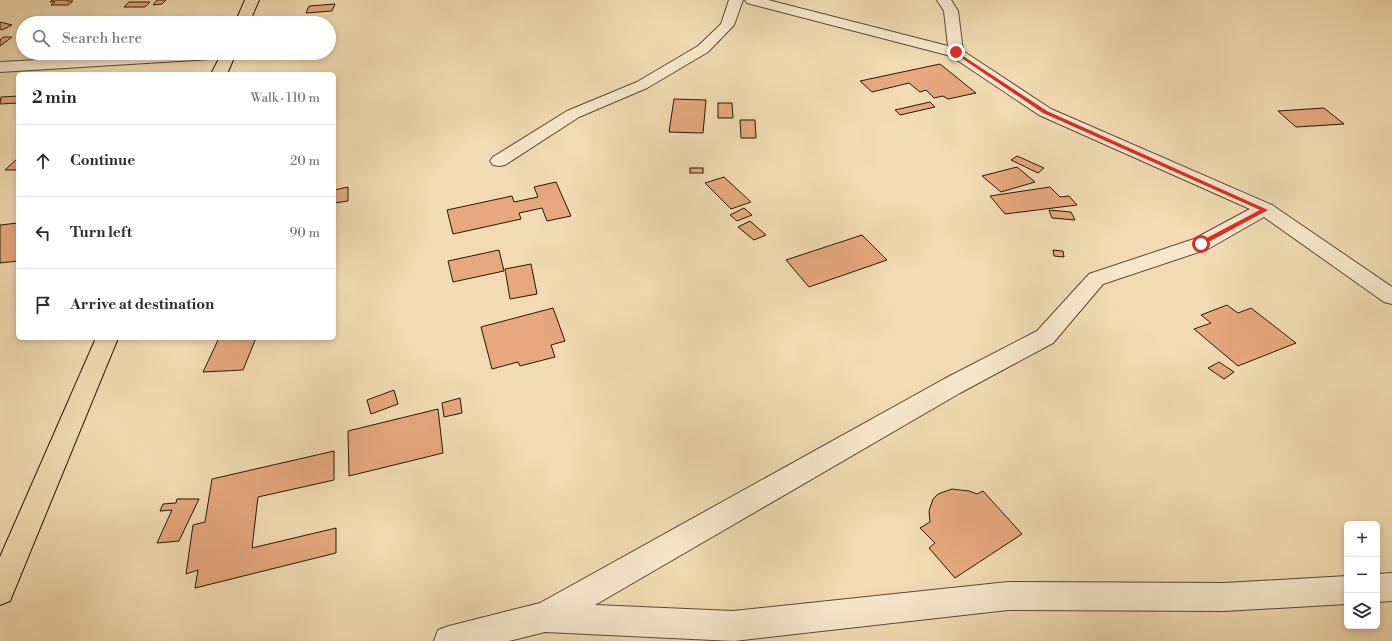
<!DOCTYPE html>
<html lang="en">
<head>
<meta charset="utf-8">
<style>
	:root { --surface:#fff; --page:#f7f7f7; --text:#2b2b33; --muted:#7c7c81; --line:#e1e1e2 }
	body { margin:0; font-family:"Libre Bodoni",serif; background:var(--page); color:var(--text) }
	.controls { position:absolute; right:12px; bottom:12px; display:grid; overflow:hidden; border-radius:6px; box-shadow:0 2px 6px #0003 }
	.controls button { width:36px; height:36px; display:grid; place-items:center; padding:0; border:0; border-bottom:1px solid var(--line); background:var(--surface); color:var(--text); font:20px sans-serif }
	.stop { position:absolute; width:12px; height:12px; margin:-9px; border:3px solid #d93025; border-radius:50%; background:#fff }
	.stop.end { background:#d93025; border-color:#fff; box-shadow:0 1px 4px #0008 }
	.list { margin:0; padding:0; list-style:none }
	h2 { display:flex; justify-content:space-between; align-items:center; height:52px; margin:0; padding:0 16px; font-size:17px }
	h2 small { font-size:13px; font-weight:400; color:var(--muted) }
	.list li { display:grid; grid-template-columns:26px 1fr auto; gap:12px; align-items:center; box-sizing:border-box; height:72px; padding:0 16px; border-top:1px solid var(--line) }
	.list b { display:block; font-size:15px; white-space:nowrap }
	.list em { font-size:13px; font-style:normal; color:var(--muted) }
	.icon { flex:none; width:22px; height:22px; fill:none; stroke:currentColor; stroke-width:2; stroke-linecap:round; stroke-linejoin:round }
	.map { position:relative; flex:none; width:1392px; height:641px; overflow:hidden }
	.search { position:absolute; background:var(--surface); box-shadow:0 2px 6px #0003; left:16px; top:16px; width:320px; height:44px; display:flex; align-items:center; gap:10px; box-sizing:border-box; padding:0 14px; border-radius:22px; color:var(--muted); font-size:15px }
	.panel { position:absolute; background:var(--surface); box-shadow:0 2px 6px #0003; left:16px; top:72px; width:320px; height:268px; border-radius:6px }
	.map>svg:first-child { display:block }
	.building { fill:#e7a87d; stroke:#23180e }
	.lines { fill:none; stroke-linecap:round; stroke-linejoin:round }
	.minor-casing { stroke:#574937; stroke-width:2 }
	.major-casing { stroke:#23180e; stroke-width:2 }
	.minor { fill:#f7e8cd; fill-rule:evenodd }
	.major { fill:#f2dbb2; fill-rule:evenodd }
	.route { fill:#d93025 }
</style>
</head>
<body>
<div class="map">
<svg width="1392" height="641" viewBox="0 0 1392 641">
	<rect width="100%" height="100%" fill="#f2dbb2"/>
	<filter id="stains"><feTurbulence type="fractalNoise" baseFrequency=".005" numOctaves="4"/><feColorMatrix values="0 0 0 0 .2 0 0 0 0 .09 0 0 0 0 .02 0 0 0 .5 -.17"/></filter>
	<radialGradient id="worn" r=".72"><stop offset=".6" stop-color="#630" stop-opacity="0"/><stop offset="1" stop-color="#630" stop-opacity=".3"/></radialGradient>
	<g class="building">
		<path d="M52 0H68L67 1H73L68 5H51L55 2H50Z"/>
		<path d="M157 0H166L162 4 153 5Z"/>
		<path d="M129 2H150L145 7H124Z"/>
		<path d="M335 4 332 11 306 13 309 6Z"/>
		<path d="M0 22 12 25 2 30 0 29Z"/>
		<path d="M3 37H12L0 46V40Z"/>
		<path d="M940 64 976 93 948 99 943 96 934 98 926 90 920 92 909 83 872 92 860 81Z"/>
		<path d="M18 96V103L0 104 1 97Z"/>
		<path d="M674 99 706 100 703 133 669 132Z"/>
		<path d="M930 102 935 107 900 115 895 110Z"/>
		<path d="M718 103H732L733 118H718Z"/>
		<path d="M1324 108 1344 124 1296 127 1278 111Z"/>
		<path d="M740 120H755L756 138H741Z"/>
		<path d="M1017 156 1044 168 1038 173 1011 160Z"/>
		<path d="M18 158V170H5Z"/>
		<path d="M1017 167 1035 182 1001 192 982 176Z"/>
		<rect x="690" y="168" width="13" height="5"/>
		<path d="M724 177 751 202 731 209 705 183Z"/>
		<path d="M556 182 571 216 547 221 542 208 519 213 521 219 453 234 447 210 512 196 514 202 538 197 534 187Z"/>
		<path d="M348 187V201L334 203V190Z"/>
		<path d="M1050 187 1060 197 1069 196 1077 205 1005 214 990 196Z"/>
		<path d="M744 208 752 215 737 221 730 215Z"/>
		<path d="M1049 210 1071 212 1075 220 1052 218Z"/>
		<path d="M750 221 766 235 754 240 738 227Z"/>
		<path d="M18 223V261L0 263V225Z"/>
		<path d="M862 235 887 260 809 287 786 260Z"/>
		<path d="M499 250 504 271 453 282 448 261Z"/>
		<path d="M1053 250 1063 251 1064 257 1054 256Z"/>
		<path d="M531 264 537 294 510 299 505 269Z"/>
		<path d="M1227 305 1238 313 1251 308 1296 343 1238 366 1194 329 1211 323 1201 315Z"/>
		<path d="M553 308 565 341 551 345 555 357 520 366 518 362 492 369 481 327Z"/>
		<path d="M219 338H256L243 370 203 372Z"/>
		<path d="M1219 362 1234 372 1224 379 1208 368Z"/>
		<path d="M394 390 398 404 371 414 367 400Z"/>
		<path d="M460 398 462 413 444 417 442 403Z"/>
		<path d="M438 409 443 453 349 476 348 431Z"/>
		<path d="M334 451V480L258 497 252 548 336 528V553L195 588 198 570 186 574 193 525 205 522 212 479Z"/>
		<path d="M952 489 969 491 977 494 983 491 1022 534 955 578 929 548 935 543 920 528 930 522 929 511 933 499 938 494Z"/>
		<path d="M177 499H199L179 541 157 543 172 510 160 511 163 504 176 503Z"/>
	</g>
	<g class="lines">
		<defs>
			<g id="minor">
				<path d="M729 0H743L734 25 708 52 647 88 579 117 505 165 499 166 493 165 490 161 493 157 567 111 637 82 698 46 721 24Z"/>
				<path d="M745 0H768L948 46 944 11 937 0H951L958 11 963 51 1051 109 1272 205 1392 287V304L1384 302 1264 217 1208 249 1103 284 1053 343 960 393 595 605 733 611 1008 582 1224 583 1347 576V604L1224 611 1008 610 734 641 545 632 509 641H434L438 630 449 626 540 603 944 379 1037 331 1089 274 1194 239 1250 209 1039 115 951 56 747 3Z"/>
				<path d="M168 53 235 54 233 57 228 58 0 72V62Z"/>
				<path d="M1392 573V601L1377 602V574Z"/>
			</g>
			<g id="major">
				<path d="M245 0H259L249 23H235Z"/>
				<path d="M222 53H236L227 74H211Z"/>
				<path d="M96 338H118L10 601 0 605V557Z"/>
			</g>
		</defs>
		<use href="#minor" class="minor-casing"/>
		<use href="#major" class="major-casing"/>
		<use href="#minor" class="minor"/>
		<use href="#major" class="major"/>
	</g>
	<path class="route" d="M954 52H957L1047 111 1268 210 1203 245H1199V242L1260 210 1043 113 954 53Z"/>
	<rect width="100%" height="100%" filter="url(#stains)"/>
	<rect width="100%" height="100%" fill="url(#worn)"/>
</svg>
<div class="controls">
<button>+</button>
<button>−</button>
<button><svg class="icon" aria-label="layers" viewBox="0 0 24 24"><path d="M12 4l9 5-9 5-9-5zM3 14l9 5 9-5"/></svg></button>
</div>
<div class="stop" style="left:1201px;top:244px"></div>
<div class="stop end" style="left:956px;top:52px"></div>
<div class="search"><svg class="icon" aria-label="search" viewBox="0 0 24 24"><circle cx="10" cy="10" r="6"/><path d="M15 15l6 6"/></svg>Search here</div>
<section class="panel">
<h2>2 min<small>Walk · 110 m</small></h2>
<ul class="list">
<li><svg class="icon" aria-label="ahead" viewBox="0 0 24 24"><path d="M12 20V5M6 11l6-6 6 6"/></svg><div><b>Continue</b></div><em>20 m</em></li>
<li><svg class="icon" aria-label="left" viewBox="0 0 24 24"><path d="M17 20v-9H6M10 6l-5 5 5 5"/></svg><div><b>Turn left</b></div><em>90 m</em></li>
<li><svg class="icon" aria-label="arrive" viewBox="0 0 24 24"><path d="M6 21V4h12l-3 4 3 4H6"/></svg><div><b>Arrive at destination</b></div></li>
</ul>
</section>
</div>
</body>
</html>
